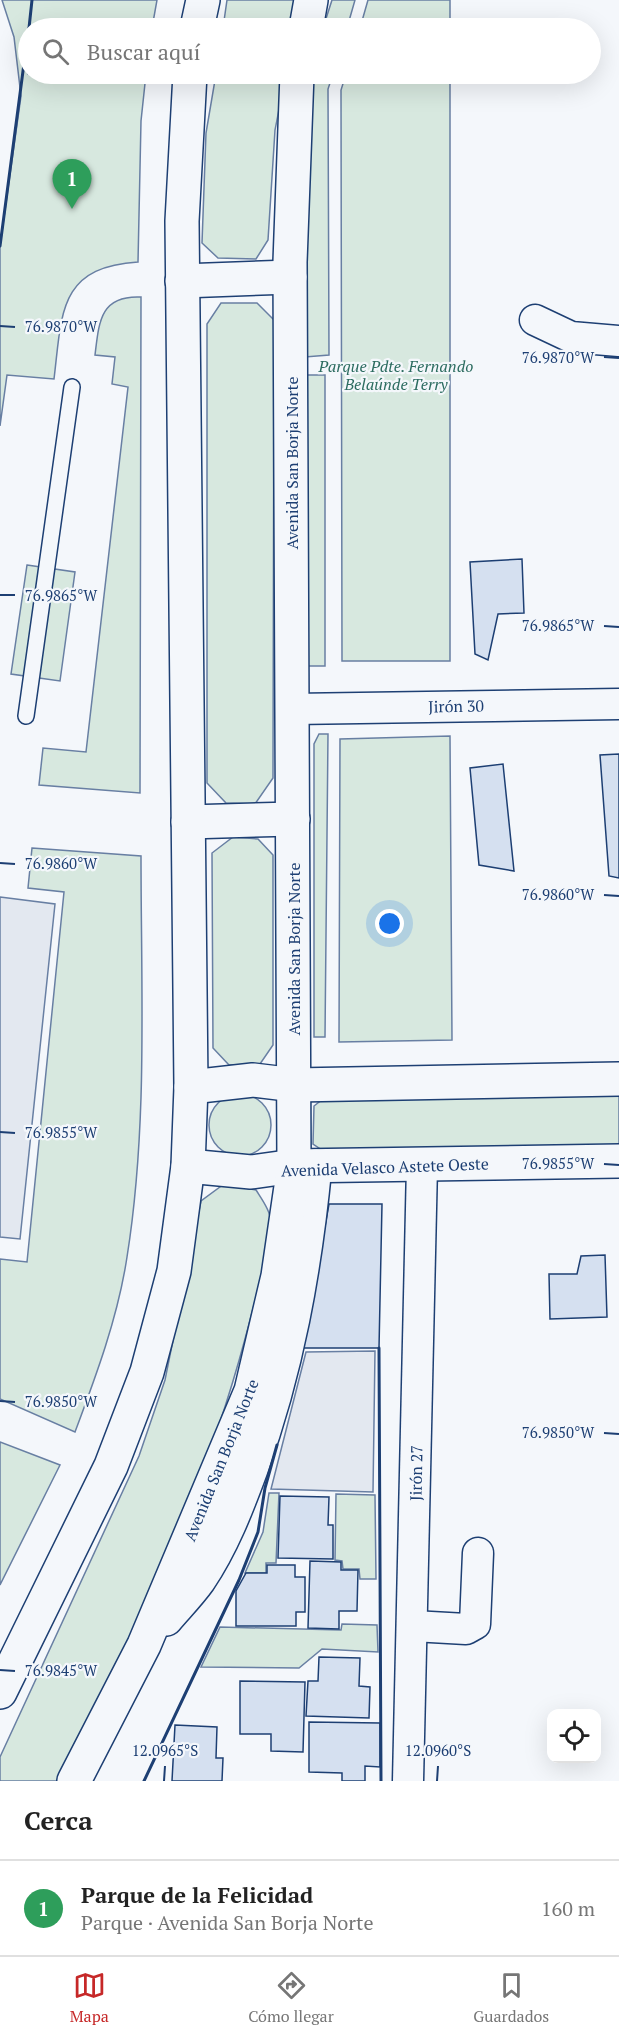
<!DOCTYPE html>
<html lang="es">
<head>
<meta charset="utf-8">
<style>
	:root { --surface:#fff; --page:#f6f6f6; --text:#222; --muted:#767676; --line:#e0e0e0; --accent:#c62828 }
	body { margin:0; font-family:"PT Serif",serif; background:var(--page); color:var(--text) }
	.controls { position:absolute; right:18px; bottom:18px; display:grid; overflow:hidden; border-radius:12px; box-shadow:0 6px 24px #0002 }
	.controls button { width:54px; height:54px; display:grid; place-items:center; padding:0; border:0; border-bottom:2px solid var(--line); background:var(--surface); color:var(--text); font:30px sans-serif }
	.you { position:absolute; left:390px; top:924px; width:21px; height:21px; margin:-15px; border:4px solid #fff; border-radius:50%; background:#1a73e8; box-shadow:0 0 0 9px #1a73e833 }
	.badge { display:grid; place-items:center; width:39px; height:39px; border-radius:50%; background:var(--accent); color:#fff; font-size:20px; font-weight:700 }
	.pin { position:absolute; translate:-50% -50px; filter:drop-shadow(0 2px 3px #0008) }
	.pin::after { content:''; position:absolute; top:32px; width:21px; height:18px; background:inherit; clip-path:polygon(0 0,100% 0,50% 100%) }
	.list { margin:0; padding:0; list-style:none }
	h2 { display:flex; justify-content:space-between; align-items:center; height:78px; margin:0; padding:0 24px; font-size:26px }
	h2 small { font-size:20px; font-weight:400; color:var(--muted) }
	.list li { display:grid; grid-template-columns:39px 1fr auto; gap:18px; align-items:center; box-sizing:border-box; height:96px; padding:0 24px; border-top:2px solid var(--line) }
	.list b { display:block; font-size:22px; white-space:nowrap }
	.list p { margin:0; font-size:20px; white-space:nowrap; color:var(--muted) }
	.list em { font-size:20px; font-style:normal; color:var(--muted) }
	.icon { flex:none; width:33px; height:33px; fill:none; stroke:currentColor; stroke-width:2; stroke-linecap:round; stroke-linejoin:round }
	.map { position:relative; flex:none; width:619px; height:1781px; overflow:hidden }
	.search { position:absolute; background:var(--surface); box-shadow:0 6px 24px #0002; left:18px; right:18px; top:18px; height:66px; display:flex; align-items:center; gap:15px; box-sizing:border-box; padding:0 21px; border-radius:33px; color:var(--muted); font-size:22px }
	.sheet { height:174px; background:var(--surface) }
	nav { display:flex; justify-content:space-around; align-items:center; box-sizing:border-box; height:84px; border-top:2px solid var(--line); background:var(--surface); font-size:16px; color:var(--muted) }
	nav a { display:grid; justify-items:center; gap:3px }
	nav .on { color:var(--accent) }
	.map>svg:first-child { display:block }
	.green { fill:#d7e8df; stroke:#687fa3; stroke-width:1.5 }
	.parking { fill:#e3e8f0; stroke:#687fa3; stroke-width:1.5 }
	.building { fill:#d5e0f0; stroke:#1d3f73; stroke-width:1.5 }
	.lines { fill:none; stroke-linecap:round; stroke-linejoin:round }
	.service-casing { stroke:#1d3f73; stroke-width:18 }
	.minor-casing { stroke:#1d3f73; stroke-width:33 }
	.tertiary-casing { stroke:#1d3f73; stroke-width:36 }
	.secondary-casing { stroke:#1d3f73; stroke-width:36 }
	.service { stroke:#f4f7fb; stroke-width:15 }
	.minor { stroke:#f4f7fb; stroke-width:30 }
	.tertiary { stroke:#f4f7fb; stroke-width:33 }
	.secondary { stroke:#f4f7fb; stroke-width:33 }
	.wall { stroke:#1d3f73; stroke-width:3 }
	.ticks { fill:none; stroke:#1d3f73; stroke-width:2 }
	.labels { text-anchor:middle; dominant-baseline:central; stroke-width:4.5; stroke-linejoin:round; paint-order:stroke }
	.park-label { font-size:16px; font-style:italic; fill:#2c6c60; stroke:#f4f7fb }
	.street-label { font-size:16px; fill:#1d3f73; stroke:#f4f7fb }
	.ticks-label { font-size:15px; text-anchor:middle; fill:#1d3f73; stroke:#f4f7fb; stroke-width:4.5; stroke-linejoin:round; paint-order:stroke }
</style>
</head>
<body>
<div class="map">
<svg width="619" height="1781" viewBox="0 0 619 1781">
	<rect width="100%" height="100%" fill="#f4f7fb"/>
	<g class="green">
		<path d="M2 0H157L152 28H28V74H146L141 121 138 262C58 267 62 314 54 379L7 375 0 426V246L21 96 14 37Z"/>
		<path d="M227 0H301L295 28H223Z"/>
		<path d="M332 0H355L347 28H323Z"/>
		<path d="M368 0H450V28H360Z"/>
		<path d="M216 74H286L275 130 268 240 256 259 218 258 202 243 206 133Z"/>
		<path d="M309 74H333L328 89 329 355 305 357Z"/>
		<path d="M346 74H450V661H342L341 90Z"/>
		<path d="M141 297 140 793 39 785 43 748 86 752 128 387 112 384 115 357 95 355C99 322 100 295 141 297Z"/>
		<path d="M221 303H257L274 320 273 778 255 804 226 803 207 783V324Z"/>
		<rect x="307" y="375" width="18" height="291"/>
		<path d="M27 565 75 572 60 681 11 674Z"/>
		<path d="M319 734H328L325 1037H314V744Z"/>
		<path d="M450 736 452 1040 339 1042 340 739Z"/>
		<path d="M233 837 258 839 273 855V1045L260 1064 229 1065 213 1048 212 853Z"/>
		<path d="M32 848 141 856C141 990 148 1125 127 1257 118 1317 96 1376 75 1432L0 1399V1259L27 1262 64 892 28 888Z"/>
		<path d="M619 1093V1146L322 1150 313 1144 314 1106 323 1099Z"/>
		<circle cx="240" cy="1125" r="31"/>
		<path d="M224 1184 256 1190C261 1198 270 1210 270 1218 269 1252 254 1305 245 1339 204 1492 136 1639 65 1781H0V1757L139 1456 165 1380 201 1201Z"/>
		<path d="M0 1442 60 1465 0 1585Z"/>
		<path d="M269 1493H279L276 1563H266V1573H245L263 1532Z"/>
		<path d="M336 1494 375 1495 376 1579H360L359 1569H343L342 1561 335 1560Z"/>
		<path d="M342 1624 377 1625 378 1652 322 1649 299 1668 201 1667 220 1627 341 1630Z"/>
	</g>
	<g class="parking">
		<path d="M0 897 55 904 20 1239 0 1237Z"/>
		<path d="M375 1351 373 1492 271 1489 306 1352Z"/>
	</g>
	<g class="building">
		<path d="M522 559 524 613 498 614 488 660 475 654 470 562Z"/>
		<path d="M619 754V878L609 876 600 755Z"/>
		<path d="M503 764 514 871 479 865 470 768Z"/>
		<path d="M329 1204H382L379 1348H303Z"/>
		<path d="M605 1255 607 1317 550 1319 549 1274H577L581 1256Z"/>
		<path d="M280 1496 329 1497 328 1525H333V1559L278 1558Z"/>
		<path d="M310 1561 341 1562V1570H358L357 1611H339V1629L308 1628Z"/>
		<path d="M267 1565H295V1577H305V1612H296V1626H236V1591L246 1573H267Z"/>
		<path d="M319 1657 360 1658 359 1686 370 1687 369 1718 306 1716 308 1681H318Z"/>
		<path d="M240 1681 305 1682 303 1752 271 1751V1734H240Z"/>
		<path d="M309 1722 380 1723V1767L365 1766V1781H342V1773L309 1772Z"/>
		<path d="M175 1725 217 1727 216 1758H223L222 1781H172Z"/>
	</g>
	<g class="lines">
		<defs>
			<path id="service" d="M26 716 72 387"/>
			<g id="minor">
				<path d="M535 320 571 337 619 341"/>
				<path d="M293 709 619 704"/>
				<path d="M413 1626 466 1629 475 1624 478 1553"/>
				<path d="M408 1781 422 1165"/>
			</g>
			<g id="tertiary">
				<path d="M191 1087 253 1080 295 1085 619 1079"/>
				<path d="M188 1166 251 1172 294 1166 619 1161"/>
			</g>
			<g id="secondary">
				<path d="M197 28 203 0"/>
				<path d="M306 28 311 0"/>
				<path d="M182 281 290 277"/>
				<path d="M188 822 293 819"/>
				<path d="M166 1619C177 1606 189 1594 199 1580 222 1546 237 1507 251 1469 287 1370 305 1270 315 1166"/>
				<path d="M0 1692 111 1466 147 1372 174 1271 188 1166 191 1087 182 221 190 74"/>
				<path d="M74 1781 144 1645 251 1391 278 1276 294 1166 290 262 297 74"/>
			</g>
		</defs>
		<use href="#service" class="service-casing"/>
		<use href="#minor" class="minor-casing"/>
		<use href="#tertiary" class="tertiary-casing"/>
		<use href="#secondary" class="secondary-casing"/>
		<use href="#service" class="service"/>
		<use href="#minor" class="minor"/>
		<use href="#tertiary" class="tertiary"/>
		<use href="#secondary" class="secondary"/>
		<g class="wall">
			<path d="M29 28 32 0"/>
			<path d="M0 246 28 33"/>
			<path d="M379 1348 381 1781"/>
			<path d="M144 1781 239 1580 258 1532 265 1488 277 1445"/>
		</g>
	</g>
	<path class="ticks" d="M0 326 15 327M604 357 619 358M0 595H15M604 626 619 627M0 863 15 864M604 895 619 896M0 1132 15 1133M604 1164 619 1165M0 1401 15 1402M604 1433 619 1434M0 1670 15 1671M164 1781 165 1766M437 1781 438 1766"/>
	<g class="labels">
		<g class="park-label">
			<text x="396" y="366">Parque Pdte. Fernando<tspan x="396" dy="18">Belaúnde Terry</tspan></text>
		</g>
		<g class="street-label">
			<text transform="translate(292 463) rotate(-90)">Avenida San Borja Norte</text>
			<text transform="translate(456 706) rotate(-1)">Jirón 30</text>
			<text transform="translate(294 949) rotate(-90)">Avenida San Borja Norte</text>
			<text transform="translate(385 1167) rotate(-2)">Avenida Velasco Astete Oeste</text>
			<text transform="translate(221 1460) rotate(-68)">Avenida San Borja Norte</text>
			<text transform="translate(416 1473) rotate(-89)">Jirón 27</text>
		</g>
	</g>
	<g class="ticks-label">
		<text x="61" y="332">76.9870°W</text>
		<text x="558" y="363">76.9870°W</text>
		<text x="61" y="601">76.9865°W</text>
		<text x="558" y="631">76.9865°W</text>
		<text x="61" y="869">76.9860°W</text>
		<text x="558" y="900">76.9860°W</text>
		<text x="61" y="1138">76.9855°W</text>
		<text x="558" y="1169">76.9855°W</text>
		<text x="61" y="1407">76.9850°W</text>
		<text x="558" y="1438">76.9850°W</text>
		<text x="61" y="1676">76.9845°W</text>
		<text x="165" y="1756">12.0965°S</text>
		<text x="438" y="1756">12.0960°S</text>
	</g>
</svg>
<div class="controls">
<button><svg class="icon" aria-label="locate" viewBox="0 0 24 24"><circle cx="12" cy="12" r="6"/><path d="M12 2v4M12 18v4M2 12h4M18 12h4"/></svg></button>
</div>
<div class="you"></div>
<div class="pin badge" style="left:72px;top:209px;background:#2e9e5b">1</div>
<div class="search"><svg class="icon" aria-label="search" viewBox="0 0 24 24"><circle cx="10" cy="10" r="6"/><path d="M15 15l6 6"/></svg>Buscar aquí</div>
</div>
<section class="sheet">
<h2>Cerca<small></small></h2>
<ul class="list">
<li><span class="badge" style="background:#2e9e5b">1</span><div><b>Parque de la Felicidad</b><p>Parque · Avenida San Borja Norte</p></div><em>160 m</em></li>
</ul>
</section>
<nav>
<a class="on"><svg class="icon" aria-label="map" viewBox="0 0 24 24"><path d="M3 6l6-2 6 2 6-2v14l-6 2-6-2-6 2zM9 4v14M15 6v14"/></svg>Mapa</a>
<a><svg class="icon" aria-label="directions" viewBox="0 0 24 24"><path d="M12 3l9 9-9 9-9-9zM9 14v-3h6M13 9l2 2-2 2"/></svg>Cómo llegar</a>
<a><svg class="icon" aria-label="saved" viewBox="0 0 24 24"><path d="M7 4h10v16l-5-4-5 4z"/></svg>Guardados</a>
</nav>
</body>
</html>
